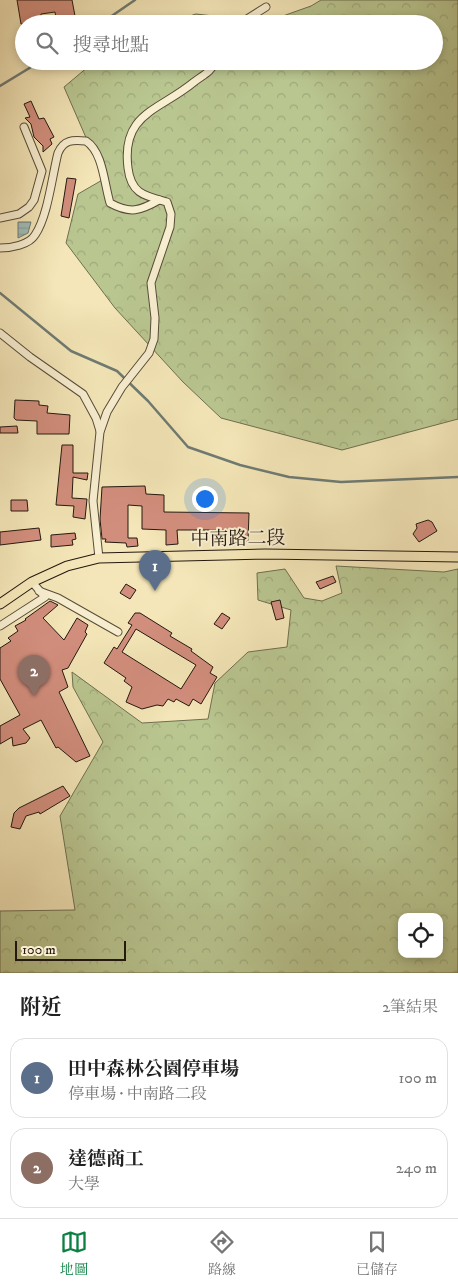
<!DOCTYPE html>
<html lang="zh-TW">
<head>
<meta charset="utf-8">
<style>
	:root { --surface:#fff; --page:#f6f6f6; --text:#222; --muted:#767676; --line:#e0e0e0; --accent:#0b8043 }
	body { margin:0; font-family:"IM FELL DW Pica","Noto Serif TC",serif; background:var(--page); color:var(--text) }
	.controls { position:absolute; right:15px; bottom:15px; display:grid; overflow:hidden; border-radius:10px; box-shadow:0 2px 8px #0003 }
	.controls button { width:45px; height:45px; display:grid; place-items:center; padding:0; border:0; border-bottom:1px solid var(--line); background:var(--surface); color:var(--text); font:25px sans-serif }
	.scale { position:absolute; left:15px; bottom:12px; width:111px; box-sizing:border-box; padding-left:5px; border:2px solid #24180f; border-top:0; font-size:14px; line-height:18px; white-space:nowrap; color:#24180f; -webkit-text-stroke:4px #f8efd1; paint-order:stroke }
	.you { position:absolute; left:204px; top:498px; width:18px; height:18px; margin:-12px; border:4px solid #fff; border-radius:50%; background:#1a73e8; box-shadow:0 0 0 8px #1a73e833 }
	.badge { display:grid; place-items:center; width:32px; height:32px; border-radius:50%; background:var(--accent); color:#fff; font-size:16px; font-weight:700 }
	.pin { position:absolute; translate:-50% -41px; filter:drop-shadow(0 1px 2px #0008) }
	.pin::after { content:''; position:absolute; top:26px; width:18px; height:15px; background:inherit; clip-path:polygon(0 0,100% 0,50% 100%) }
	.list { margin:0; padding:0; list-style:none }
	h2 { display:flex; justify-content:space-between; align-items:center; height:65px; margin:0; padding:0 20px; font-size:21px }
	h2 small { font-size:16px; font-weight:400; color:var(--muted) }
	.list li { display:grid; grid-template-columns:32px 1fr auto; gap:15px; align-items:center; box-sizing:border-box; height:80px; margin:0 10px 10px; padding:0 10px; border:1px solid var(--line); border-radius:15px }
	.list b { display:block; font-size:19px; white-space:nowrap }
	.list p { margin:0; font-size:16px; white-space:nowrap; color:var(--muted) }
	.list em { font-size:16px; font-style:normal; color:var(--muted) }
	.icon { flex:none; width:28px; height:28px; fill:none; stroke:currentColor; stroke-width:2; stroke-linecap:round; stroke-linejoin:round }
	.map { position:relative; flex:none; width:458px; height:973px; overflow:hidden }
	.search { position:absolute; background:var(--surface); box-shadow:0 2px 8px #0003; left:15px; right:15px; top:15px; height:55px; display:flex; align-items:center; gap:12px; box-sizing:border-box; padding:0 18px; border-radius:28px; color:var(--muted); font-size:19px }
	.sheet { height:245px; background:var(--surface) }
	nav { display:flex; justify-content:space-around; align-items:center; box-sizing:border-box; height:70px; border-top:1px solid var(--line); background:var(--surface); font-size:14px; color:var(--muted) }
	nav a { display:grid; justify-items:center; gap:2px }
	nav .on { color:var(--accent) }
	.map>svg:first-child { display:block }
	.forest { fill:url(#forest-crowns); stroke:#6e6f50; fill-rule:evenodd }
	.water { fill:url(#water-rules); stroke:#6e7b74 }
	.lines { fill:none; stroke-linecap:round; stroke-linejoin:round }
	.stream { stroke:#6e7b74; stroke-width:2.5 }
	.building { fill:#d28e7d; stroke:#24180f; fill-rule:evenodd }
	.minor-casing { stroke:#584c39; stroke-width:9 }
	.major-casing { stroke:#24180f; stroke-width:11 }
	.minor { stroke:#f8efd1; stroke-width:7 }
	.major { stroke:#f4e6b8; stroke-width:9 }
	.labels { text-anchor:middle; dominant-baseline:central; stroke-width:4; stroke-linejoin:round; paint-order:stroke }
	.street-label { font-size:19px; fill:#24180f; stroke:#f8efd1 }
</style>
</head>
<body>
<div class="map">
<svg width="458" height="973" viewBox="0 0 458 973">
	<defs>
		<pattern id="forest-crowns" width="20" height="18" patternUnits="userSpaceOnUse" patternTransform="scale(1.25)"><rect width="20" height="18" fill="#b9c690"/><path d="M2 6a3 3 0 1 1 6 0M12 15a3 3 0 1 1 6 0" fill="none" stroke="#9fa97b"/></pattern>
		<pattern id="water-rules" width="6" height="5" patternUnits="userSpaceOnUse" patternTransform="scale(1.25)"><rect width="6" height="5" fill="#9fbdb8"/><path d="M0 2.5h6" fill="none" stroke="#89a29d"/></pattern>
	</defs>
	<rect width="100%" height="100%" fill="#f4e6b8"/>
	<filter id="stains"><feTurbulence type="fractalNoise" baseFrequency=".004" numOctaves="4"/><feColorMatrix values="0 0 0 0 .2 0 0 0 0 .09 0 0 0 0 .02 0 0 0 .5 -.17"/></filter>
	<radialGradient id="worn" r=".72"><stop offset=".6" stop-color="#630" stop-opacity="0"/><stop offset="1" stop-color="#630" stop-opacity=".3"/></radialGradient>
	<g class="forest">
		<path d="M321 0H458V419L342 450 221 418 183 382 115 308 66 243 78 194 104 179 64 87 95 61H434V24H164L196 14 266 22 311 6Z"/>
		<path d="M336 566 444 572 458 569V973H0V911L75 910 60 816 103 742 73 687 72 672 142 723 208 719 215 683 248 652 287 647 291 610 258 600 257 573 285 569 304 598 322 601 342 593ZM402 917H439V954H402Z"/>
	</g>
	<path class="water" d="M18 222H31L28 233 18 238Z"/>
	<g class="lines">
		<g class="stream">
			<path d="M100 24 135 0"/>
			<path d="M0 86 41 61"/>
			<path d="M0 293 71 351 117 371 148 401 188 447 240 465 289 477 341 482 458 477"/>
		</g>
	</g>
	<g class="building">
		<path d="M17 0H72L75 16 56 18 55 12 41 14V17L31 19 32 24H21Z"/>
		<path d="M31 101 39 119 44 118 54 137 50 139 52 144 43 152V146L34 137 31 124 25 118 30 117 24 104Z"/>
		<path d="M67 178 76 179 69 218 61 216Z"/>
		<path d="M15 400 39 401V405L48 406 47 413 70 415 69 434H37V421L16 420 14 418Z"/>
		<path d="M17 426 18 433H0V427Z"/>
		<path d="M62 445H73V473H88L87 480 73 477 72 498 87 499 85 519 73 517 74 506 56 505Z"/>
		<path d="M145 486 146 494 164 495V512L249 513 248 541 244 542V544L230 542V530H177L178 544 166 545V530L142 529V506L128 505V538H137L138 546 127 547 126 543 105 542 106 539H102L100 519 102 487Z"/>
		<path d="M11 500H27L28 511H11Z"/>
		<path d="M428 520 432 522 437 531 419 542 413 534 417 528 416 524Z"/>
		<path d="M39 528 41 540 0 545V532Z"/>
		<path d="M75 533 76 539 72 540 73 545 51 547V535Z"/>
		<path d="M333 576 336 582 320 589 316 582Z"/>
		<path d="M126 584 136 590 130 599 120 593Z"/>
		<path d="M280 600 284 618 276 620 271 602Z"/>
		<path d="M50 601 58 605 43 618 64 640 77 618 88 625 85 632 87 634 68 668 62 670 68 687 59 692 90 756 76 762 58 747 56 748 41 720 23 729 30 738 26 743 13 746 12 737 0 744V726L20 715 0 679V648L11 641 8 638 18 631 15 626 26 620 25 619Z"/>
		<path d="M135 613H140L172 633 170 636 192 649 191 651 213 667 210 673 217 677 201 704 193 699 189 706 176 699 174 702 168 699 163 706 157 705 142 709 126 702 132 687 124 681 126 678 104 663 114 647 117 649 132 625 128 623ZM136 629 196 665 181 689 122 652Z"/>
		<path d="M222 613 230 618 222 629 214 624Z"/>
		<path d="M63 786 70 796 40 814 39 812 26 816 20 829 11 827 14 813 19 808Z"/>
	</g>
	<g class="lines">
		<defs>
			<g id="minor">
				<path d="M239 24 266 7"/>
				<path d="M0 218 19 214 29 207 34 200 42 171 24 127"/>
				<path d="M0 248C11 248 29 245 35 235 48 216 52 176 58 153 64 139 73 140 86 141 103 152 104 183 110 203 130 214 140 211 159 200"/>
				<path d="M0 333 30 357 83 394 96 418 100 431"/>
				<path d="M99 558 93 501 100 432 107 412 122 387 149 353 154 339 155 318 151 283 170 227 171 214 167 202C145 196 131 194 128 168 121 113 159 111 194 82 203 75 211 72 216 61"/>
				<path d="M39 591 58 598 118 632"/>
				<path d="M0 626 45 597 32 582"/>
			</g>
			<path id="major" d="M0 604 32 582 67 566 99 558 265 554 458 557"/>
		</defs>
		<use href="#minor" class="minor-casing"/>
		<use href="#major" class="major-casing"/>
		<use href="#minor" class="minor"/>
		<use href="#major" class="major"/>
	</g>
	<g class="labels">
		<g class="street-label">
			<text transform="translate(238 539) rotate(-1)">中南路二段</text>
		</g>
	</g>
	<rect width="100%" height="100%" filter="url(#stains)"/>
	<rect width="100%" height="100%" fill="url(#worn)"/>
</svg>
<div class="controls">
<button><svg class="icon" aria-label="locate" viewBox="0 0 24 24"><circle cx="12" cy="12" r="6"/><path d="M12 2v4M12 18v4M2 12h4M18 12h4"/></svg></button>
</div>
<div class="scale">100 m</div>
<div class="you"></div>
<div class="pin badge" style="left:155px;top:591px;background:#5c6f8a">1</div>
<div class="pin badge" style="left:34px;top:696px;background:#8d6e63">2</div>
<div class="search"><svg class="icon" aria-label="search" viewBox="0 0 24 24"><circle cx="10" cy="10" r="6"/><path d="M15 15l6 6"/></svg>搜尋地點</div>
</div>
<section class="sheet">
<h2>附近<small>2筆結果</small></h2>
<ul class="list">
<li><span class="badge" style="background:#5c6f8a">1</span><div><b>田中森林公園停車場</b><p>停車場 · 中南路二段</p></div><em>100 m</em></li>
<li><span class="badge" style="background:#8d6e63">2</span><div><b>達德商工</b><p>大學</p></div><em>240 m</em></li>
</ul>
</section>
<nav>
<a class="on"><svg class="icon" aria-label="map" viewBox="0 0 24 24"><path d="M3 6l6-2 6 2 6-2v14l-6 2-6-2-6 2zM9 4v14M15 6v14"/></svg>地圖</a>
<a><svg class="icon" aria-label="directions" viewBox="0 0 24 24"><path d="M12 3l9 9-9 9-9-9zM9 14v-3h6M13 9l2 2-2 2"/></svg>路線</a>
<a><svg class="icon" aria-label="saved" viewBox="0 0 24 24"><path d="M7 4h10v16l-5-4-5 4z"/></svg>已儲存</a>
</nav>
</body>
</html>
